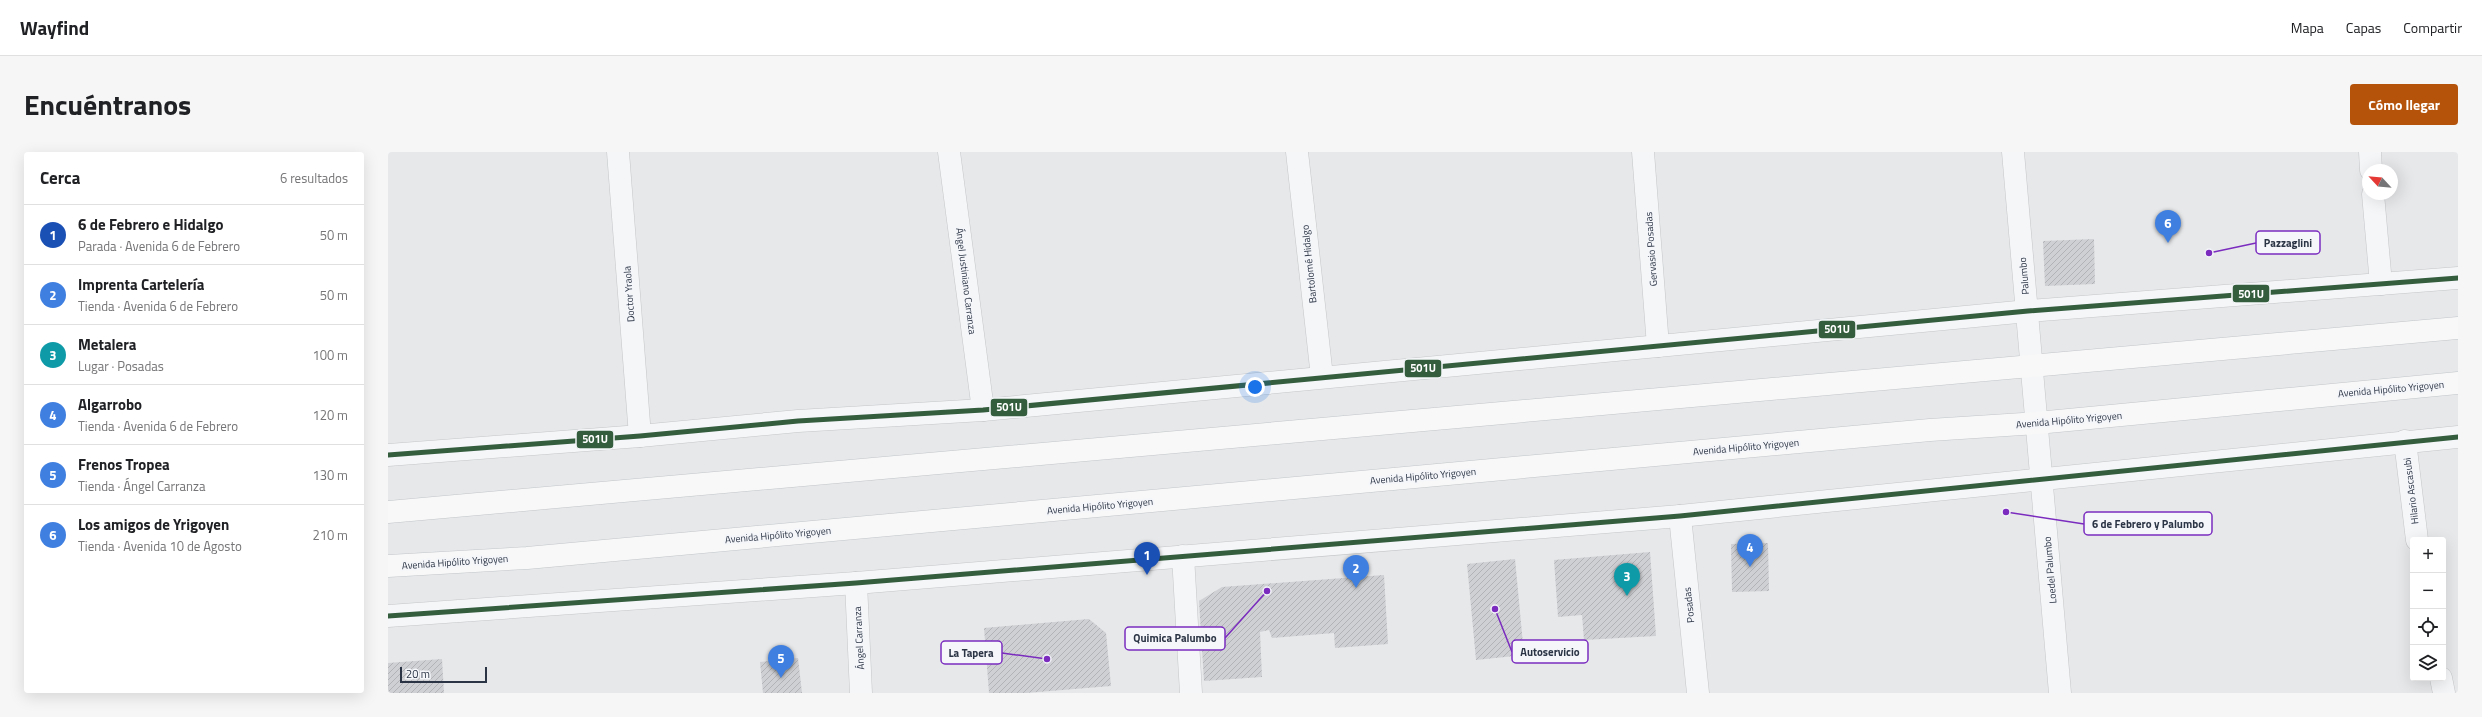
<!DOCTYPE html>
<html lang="es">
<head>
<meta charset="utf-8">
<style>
	:root { --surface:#fff; --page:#f6f6f6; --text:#202124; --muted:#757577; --line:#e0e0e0; --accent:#b45309 }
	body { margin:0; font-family:"Titillium Web",sans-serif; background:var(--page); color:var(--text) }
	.controls { position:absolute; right:12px; bottom:12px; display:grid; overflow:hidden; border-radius:4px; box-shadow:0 4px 16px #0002 }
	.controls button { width:36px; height:36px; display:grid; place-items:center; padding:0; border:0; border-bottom:1px solid var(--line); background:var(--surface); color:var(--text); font:20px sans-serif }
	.compass { position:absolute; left:1974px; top:12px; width:36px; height:36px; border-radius:50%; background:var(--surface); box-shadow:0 4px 16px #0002; rotate:296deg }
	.scale { position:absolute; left:12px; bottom:10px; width:87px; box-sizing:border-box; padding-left:4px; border:2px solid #2b3445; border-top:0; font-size:11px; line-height:14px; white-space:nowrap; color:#2b3445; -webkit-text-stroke:3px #f4f6f9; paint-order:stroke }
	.you { position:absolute; left:867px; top:235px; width:14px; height:14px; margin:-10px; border:3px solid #fff; border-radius:50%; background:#1a73e8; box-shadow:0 0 0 6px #1a73e833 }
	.badge { display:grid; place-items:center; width:26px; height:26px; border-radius:50%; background:var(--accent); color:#fff; font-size:13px; font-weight:700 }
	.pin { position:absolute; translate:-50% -33px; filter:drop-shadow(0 1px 2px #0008) }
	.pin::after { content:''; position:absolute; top:21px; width:14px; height:12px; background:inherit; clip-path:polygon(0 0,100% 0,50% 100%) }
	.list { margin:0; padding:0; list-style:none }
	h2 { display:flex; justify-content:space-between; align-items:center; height:52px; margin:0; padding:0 16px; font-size:17px }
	h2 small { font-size:13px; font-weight:400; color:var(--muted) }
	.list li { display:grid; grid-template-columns:26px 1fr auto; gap:12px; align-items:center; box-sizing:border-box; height:60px; padding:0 16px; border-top:1px solid var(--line) }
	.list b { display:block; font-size:15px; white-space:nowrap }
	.list p { margin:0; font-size:13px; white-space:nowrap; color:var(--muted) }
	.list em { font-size:13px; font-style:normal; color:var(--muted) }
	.icon { flex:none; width:22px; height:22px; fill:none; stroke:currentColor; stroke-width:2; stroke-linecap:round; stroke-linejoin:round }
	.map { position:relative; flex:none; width:2070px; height:541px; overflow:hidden; border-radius:4px }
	header { display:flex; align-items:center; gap:24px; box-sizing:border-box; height:56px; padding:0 20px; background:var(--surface); border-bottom:1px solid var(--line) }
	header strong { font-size:19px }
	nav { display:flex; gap:22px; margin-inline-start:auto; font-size:14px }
	.intro { display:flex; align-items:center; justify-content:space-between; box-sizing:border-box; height:96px; padding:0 24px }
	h1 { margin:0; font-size:28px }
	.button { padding:10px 18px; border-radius:4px; background:var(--accent); color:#fff; font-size:14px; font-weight:700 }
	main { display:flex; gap:24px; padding:0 24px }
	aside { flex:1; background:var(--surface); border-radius:4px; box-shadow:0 4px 16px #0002 }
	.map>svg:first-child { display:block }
	.building { fill:url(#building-hatch) }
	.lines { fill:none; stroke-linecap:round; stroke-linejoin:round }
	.street-casing { stroke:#c4c6c8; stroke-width:23 }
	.primary-casing { stroke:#c2c5c8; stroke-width:23 }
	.street { stroke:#f5f6f7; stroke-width:22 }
	.primary { stroke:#f8f8f8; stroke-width:22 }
	.bus-1-casing { stroke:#f4f6f9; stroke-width:8 }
	.bus-1 { stroke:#345d3d; stroke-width:5 }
	.labels { text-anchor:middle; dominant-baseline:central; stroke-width:4; stroke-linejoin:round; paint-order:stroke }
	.street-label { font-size:10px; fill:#2b3445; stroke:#f4f6f9 }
	.leader { fill:none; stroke:#7b2cbf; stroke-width:1.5 }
	.callout-dot { fill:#7b2cbf; stroke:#f4f6f9; stroke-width:1.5 }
	.callout { fill:#f4f6f9; stroke:#7b2cbf; stroke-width:1.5 }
	.callout-label { font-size:11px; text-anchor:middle; font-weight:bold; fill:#2b3445 }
	.line-badge { stroke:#f4f6f9; stroke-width:1.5 }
	.badge-label { font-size:11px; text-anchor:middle; font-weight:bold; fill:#fff }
</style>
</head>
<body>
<header>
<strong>Wayfind</strong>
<nav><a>Mapa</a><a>Capas</a><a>Compartir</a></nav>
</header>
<div class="intro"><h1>Encuéntranos</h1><a class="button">Cómo llegar</a></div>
<main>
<aside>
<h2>Cerca<small>6 resultados</small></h2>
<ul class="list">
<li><span class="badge" style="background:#1a4fb4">1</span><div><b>6 de Febrero e Hidalgo</b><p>Parada · Avenida 6 de Febrero</p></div><em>50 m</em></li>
<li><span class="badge" style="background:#3f7fe0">2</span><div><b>Imprenta Cartelería</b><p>Tienda · Avenida 6 de Febrero</p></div><em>50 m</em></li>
<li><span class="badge" style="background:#0f9aa8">3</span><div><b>Metalera</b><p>Lugar · Posadas</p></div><em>100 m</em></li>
<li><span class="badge" style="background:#3f7fe0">4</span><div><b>Algarrobo</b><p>Tienda · Avenida 6 de Febrero</p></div><em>120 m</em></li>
<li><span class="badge" style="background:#3f7fe0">5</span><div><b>Frenos Tropea</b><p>Tienda · Ángel Carranza</p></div><em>130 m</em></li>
<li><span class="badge" style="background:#3f7fe0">6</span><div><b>Los amigos de Yrigoyen</b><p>Tienda · Avenida 10 de Agosto</p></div><em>210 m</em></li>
</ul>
</aside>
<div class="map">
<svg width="2070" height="541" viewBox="0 0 2070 541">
	<defs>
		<pattern id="building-hatch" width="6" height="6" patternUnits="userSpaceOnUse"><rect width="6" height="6" fill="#ced0d3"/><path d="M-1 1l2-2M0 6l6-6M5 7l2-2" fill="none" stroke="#b1b3b6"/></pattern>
	</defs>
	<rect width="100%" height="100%" fill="#e6e8ea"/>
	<g class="building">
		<path d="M1706 87 1707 132 1657 134 1655 89Z"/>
		<path d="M1380 391 1381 439 1344 440 1343 392Z"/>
		<path d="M1262 400 1268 484 1196 488 1194 463 1170 465 1166 408Z"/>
		<path d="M1127 407 1136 503 1088 508 1079 412Z"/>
		<path d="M996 423 1000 492 947 496 946 481 884 486 881 478 872 480 874 525 816 529 811 449 834 435Z"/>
		<path d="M701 467 718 481 723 534 638 541H601L596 476Z"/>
		<path d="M410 506 414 541H375L372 510Z"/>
		<path d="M54 507 56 541H0V511Z"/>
	</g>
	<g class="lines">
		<defs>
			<g id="street">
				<path d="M230 0 252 284"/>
				<path d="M561 0 595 258"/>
				<path d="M909 0 934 225"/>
				<path d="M1255 0 1270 194"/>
				<path d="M1625 0 1672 541"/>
				<path d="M1982 0 1983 18"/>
				<path d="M1985 42 1993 132"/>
				<path d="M2017 289 2029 388"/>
				<path d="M0 303 252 284 410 269 595 258 1640 159 2070 126"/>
				<path d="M1292 364 1310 541"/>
				<path d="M795 404 803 541"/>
				<path d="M468 431 473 541"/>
				<path d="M0 464 468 431 1292 364 2070 285"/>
				<path d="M2053 526 2056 541"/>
			</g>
			<g id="primary">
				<path d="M0 360 2070 176"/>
				<path d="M0 414 139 406 1542 278 1649 271 2070 231"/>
			</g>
		</defs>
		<use href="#street" class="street-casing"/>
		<use href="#primary" class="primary-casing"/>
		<use href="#street" class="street"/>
		<use href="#primary" class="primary"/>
		<defs>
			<g id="bus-1">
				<path d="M0 303 252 284 410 269 595 258 1640 159 2070 126"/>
				<path d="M0 464 468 431 1292 364 2070 285"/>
			</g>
		</defs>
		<use href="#bus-1" class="bus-1-casing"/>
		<use href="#bus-1" class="bus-1"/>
	</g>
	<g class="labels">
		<g class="street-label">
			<text transform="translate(1263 97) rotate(-94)">Gervasio Posadas</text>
			<text transform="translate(921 112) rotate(-96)">Bartolomé Hidalgo</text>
			<text transform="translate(1636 124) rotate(-95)">Palumbo</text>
			<text transform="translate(578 129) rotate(83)">Ángel Justiniano Carranza</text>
			<text transform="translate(241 142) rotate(-94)">Doctor Yraola</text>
			<text transform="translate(2003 237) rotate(-5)">Avenida Hipólito Yrigoyen</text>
			<text transform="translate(1681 268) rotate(-5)">Avenida Hipólito Yrigoyen</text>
			<text transform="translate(1358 295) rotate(-5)">Avenida Hipólito Yrigoyen</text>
			<text transform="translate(1035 324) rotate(-5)">Avenida Hipólito Yrigoyen</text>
			<text transform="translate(2023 339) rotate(-97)">Hilario Ascasubi</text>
			<text transform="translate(712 354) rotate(-5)">Avenida Hipólito Yrigoyen</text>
			<text transform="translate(390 383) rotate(-5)">Avenida Hipólito Yrigoyen</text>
			<text transform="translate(67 410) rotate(-4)">Avenida Hipólito Yrigoyen</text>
			<text transform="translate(1662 418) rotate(-95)">Loedel Palumbo</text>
			<text transform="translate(1301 453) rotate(-96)">Posadas</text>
			<text transform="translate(471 486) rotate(-93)">Ángel Carranza</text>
		</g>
	</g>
	<path class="leader" d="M1821 101L1868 91M1618 360L1696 372M879 439L837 486M1107 457L1124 500M659 507L614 501"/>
	<g class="callout-dot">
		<circle cx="1821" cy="101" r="4"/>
		<circle cx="1618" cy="360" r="4"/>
		<circle cx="879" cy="439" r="4"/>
		<circle cx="1107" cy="457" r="4"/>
		<circle cx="659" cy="507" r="4"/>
	</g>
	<g class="callout">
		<rect x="1868" y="79" width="64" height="23" rx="4"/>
		<rect x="1696" y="360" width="128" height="23" rx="4"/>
		<rect x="737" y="475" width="100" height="23" rx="4"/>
		<rect x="1124" y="488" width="76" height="23" rx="4"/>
		<rect x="553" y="489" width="61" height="23" rx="4"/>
	</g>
	<g class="callout-label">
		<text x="1900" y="95">Pazzaglini</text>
		<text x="1760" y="376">6 de Febrero y Palumbo</text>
		<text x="787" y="490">Quimica Palumbo</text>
		<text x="1162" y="504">Autoservicio</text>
		<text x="583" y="505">La Tapera</text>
	</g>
	<g class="line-badge">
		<rect x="1844" y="132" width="38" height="19" rx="4" fill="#345d3d"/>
		<rect x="1430" y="168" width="38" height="19" rx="4" fill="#345d3d"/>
		<rect x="1016" y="207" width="38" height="19" rx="4" fill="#345d3d"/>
		<rect x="602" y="246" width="38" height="19" rx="4" fill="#345d3d"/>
		<rect x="188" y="278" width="38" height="19" rx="4" fill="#345d3d"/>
	</g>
	<g class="badge-label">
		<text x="1863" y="146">501U</text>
		<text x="1449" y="181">501U</text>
		<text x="1035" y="220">501U</text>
		<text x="621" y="259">501U</text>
		<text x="207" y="291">501U</text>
	</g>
</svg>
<div class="controls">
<button>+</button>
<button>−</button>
<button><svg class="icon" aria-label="locate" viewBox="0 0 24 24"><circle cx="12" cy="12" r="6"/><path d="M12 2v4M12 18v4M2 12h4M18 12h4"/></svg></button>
<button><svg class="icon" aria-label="layers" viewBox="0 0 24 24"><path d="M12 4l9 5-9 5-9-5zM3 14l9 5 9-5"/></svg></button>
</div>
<svg class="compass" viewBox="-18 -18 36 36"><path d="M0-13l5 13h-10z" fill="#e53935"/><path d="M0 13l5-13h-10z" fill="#757577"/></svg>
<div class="scale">20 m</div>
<div class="you"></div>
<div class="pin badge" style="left:759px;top:423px;background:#1a4fb4">1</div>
<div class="pin badge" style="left:968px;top:436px;background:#3f7fe0">2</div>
<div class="pin badge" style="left:1239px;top:444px;background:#0f9aa8">3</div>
<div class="pin badge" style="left:1362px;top:415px;background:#3f7fe0">4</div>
<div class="pin badge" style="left:393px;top:526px;background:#3f7fe0">5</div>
<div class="pin badge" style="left:1780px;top:91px;background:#3f7fe0">6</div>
</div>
</main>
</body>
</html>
